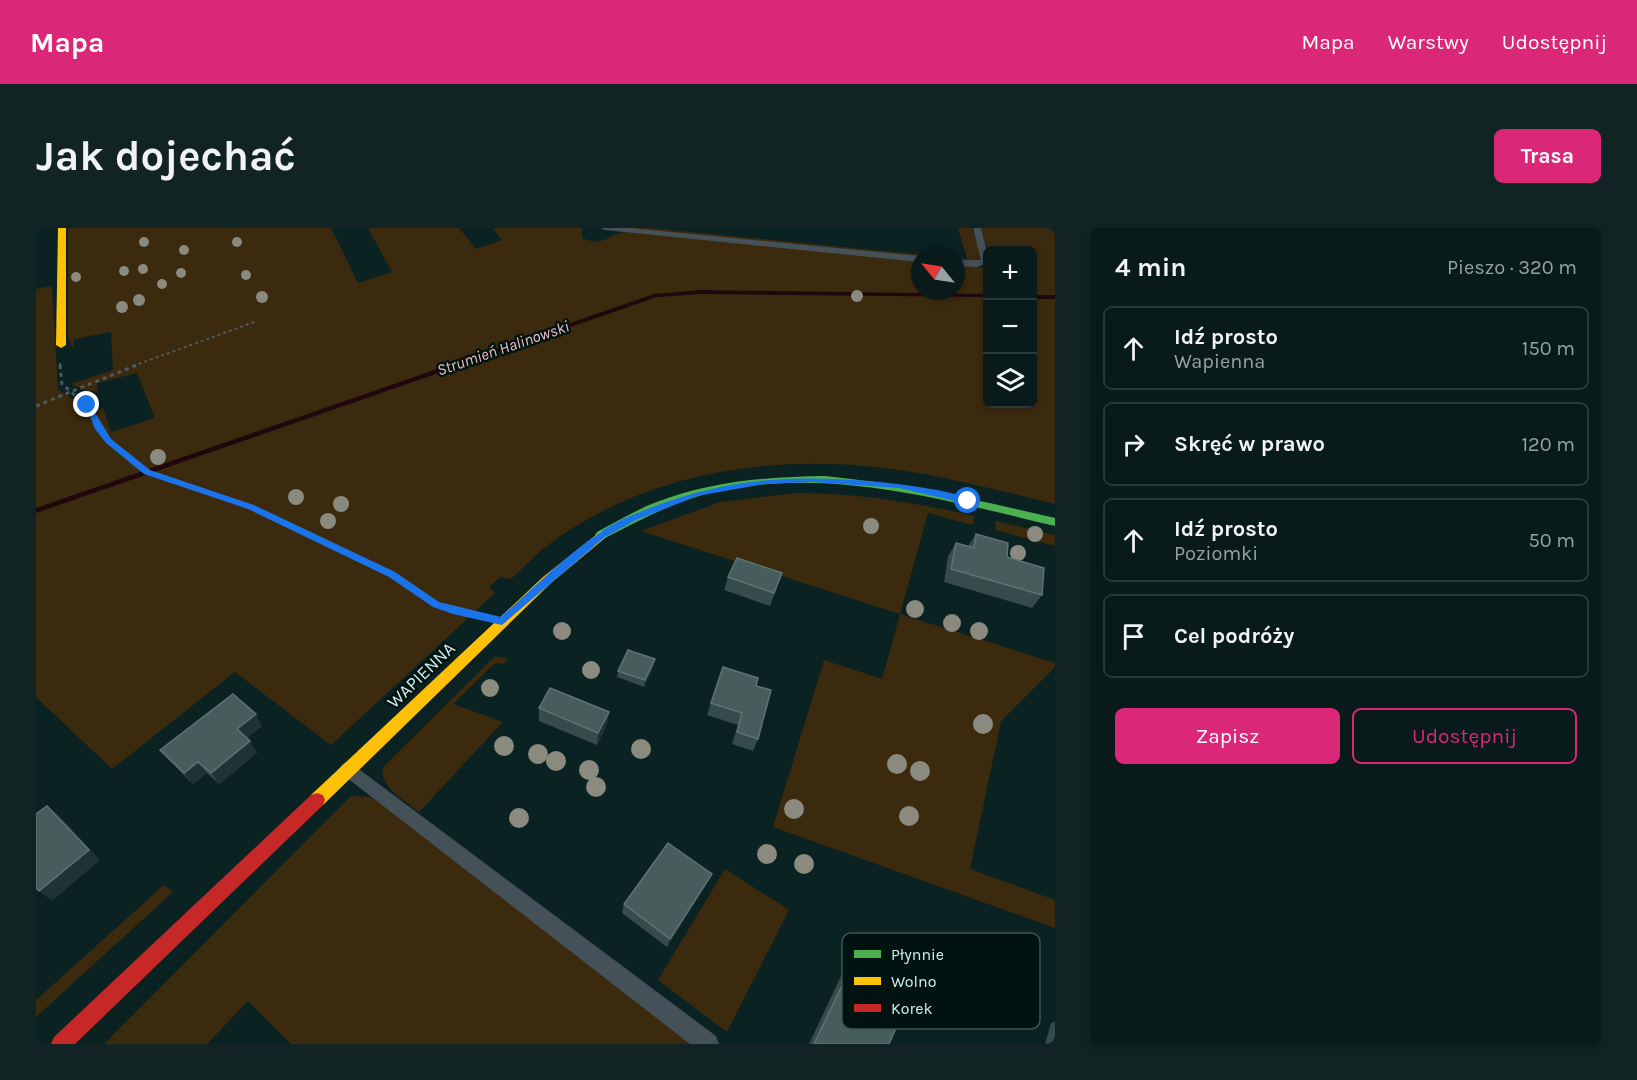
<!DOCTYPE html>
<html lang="pl">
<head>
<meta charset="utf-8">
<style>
	:root { --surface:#081a1a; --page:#112323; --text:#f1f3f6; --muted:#98a1a2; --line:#293839; --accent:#db2777 }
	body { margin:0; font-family:Karla,sans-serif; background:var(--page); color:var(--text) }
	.controls { position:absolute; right:18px; top:18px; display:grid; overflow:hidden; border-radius:9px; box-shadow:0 3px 9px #0003 }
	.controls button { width:54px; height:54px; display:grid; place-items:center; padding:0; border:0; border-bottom:2px solid var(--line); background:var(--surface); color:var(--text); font:30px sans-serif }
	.compass { position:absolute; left:875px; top:18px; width:54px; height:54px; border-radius:50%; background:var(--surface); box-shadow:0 3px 9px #0003; rotate:300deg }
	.stop { position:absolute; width:18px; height:18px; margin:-14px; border:4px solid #1a73e8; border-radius:50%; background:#fff }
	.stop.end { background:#1a73e8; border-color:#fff; box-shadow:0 2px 6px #0008 }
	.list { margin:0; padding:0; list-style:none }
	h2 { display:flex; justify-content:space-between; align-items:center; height:78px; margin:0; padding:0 24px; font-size:26px }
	h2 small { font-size:20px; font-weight:400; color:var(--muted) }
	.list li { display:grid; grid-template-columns:39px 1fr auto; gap:18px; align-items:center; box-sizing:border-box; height:84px; margin:0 12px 12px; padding:0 12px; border:2px solid var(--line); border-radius:9px }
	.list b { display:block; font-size:22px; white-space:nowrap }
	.list p { margin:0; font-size:20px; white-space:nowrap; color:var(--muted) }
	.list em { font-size:20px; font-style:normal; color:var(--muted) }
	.actions { display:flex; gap:12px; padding:18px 24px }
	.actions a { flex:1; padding:14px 0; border:2px solid var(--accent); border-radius:9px; text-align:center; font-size:21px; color:var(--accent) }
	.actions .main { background:var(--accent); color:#fff }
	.icon { flex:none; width:33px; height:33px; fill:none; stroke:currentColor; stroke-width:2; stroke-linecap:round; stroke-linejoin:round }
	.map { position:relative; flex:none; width:1019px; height:816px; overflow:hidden; border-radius:9px }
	header { display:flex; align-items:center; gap:36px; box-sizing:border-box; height:84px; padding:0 30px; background:var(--accent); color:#fff }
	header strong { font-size:28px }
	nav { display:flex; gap:33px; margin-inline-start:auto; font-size:21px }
	.intro { display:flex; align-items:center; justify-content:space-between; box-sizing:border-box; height:144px; padding:0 36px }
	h1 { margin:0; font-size:42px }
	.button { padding:15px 27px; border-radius:9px; background:var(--accent); color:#fff; font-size:21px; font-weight:700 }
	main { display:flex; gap:36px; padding:0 36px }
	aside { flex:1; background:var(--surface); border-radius:9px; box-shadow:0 3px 9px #0003 }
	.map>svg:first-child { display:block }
	.green { fill:#3c2a0e }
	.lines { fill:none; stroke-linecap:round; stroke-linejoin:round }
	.stream { fill:#21070d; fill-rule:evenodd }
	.path-far2 { stroke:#4d5a5f; stroke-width:2; stroke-dasharray:3 3; stroke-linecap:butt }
	.path-far1 { stroke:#4d5a5f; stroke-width:3; stroke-dasharray:4 4; stroke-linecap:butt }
	.path { stroke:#4d5a5f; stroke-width:4; stroke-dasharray:4.5 4.5; stroke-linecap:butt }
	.lane { fill:#445159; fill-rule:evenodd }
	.fast { fill:#4caf50; fill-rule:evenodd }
	.slow { fill:#ffc107; fill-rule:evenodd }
	.jam { fill:#c62828; fill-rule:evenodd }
	.tree { fill:#8a8a7f }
	.wall { fill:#374b4b }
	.shaded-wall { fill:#1e3333 }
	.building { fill:#475d5c; stroke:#5d7473; stroke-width:1.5 }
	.route { fill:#1a73e8 }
	.labels { text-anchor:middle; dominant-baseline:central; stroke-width:5; stroke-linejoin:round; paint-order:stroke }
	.far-water-label { font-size:16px; font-style:italic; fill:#f7bec6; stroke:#001311 }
	.street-label { font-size:18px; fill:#d2efec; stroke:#001311 }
	.key { fill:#001311; stroke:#3f5553; stroke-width:1.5 }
	.key-label { font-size:16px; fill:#d2efec }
</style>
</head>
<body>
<header>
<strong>Mapa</strong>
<nav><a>Mapa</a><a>Warstwy</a><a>Udostępnij</a></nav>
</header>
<div class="intro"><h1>Jak dojechać</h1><a class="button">Trasa</a></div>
<main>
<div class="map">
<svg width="1019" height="816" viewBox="0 0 1019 816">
	<rect width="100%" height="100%" fill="#0a2222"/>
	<g class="green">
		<path d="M32 0H295L322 55 356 44 332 0H423L440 21 466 12 457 0H546V10C571 20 571 5 591 4L884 33V63H920V37L951 40V176H996V22H956L951 19 945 0H1019V276C981 267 942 257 904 249 769 221 621 234 508 320 497 329 486 341 475 351L464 349 453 359 459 365 295 517 199 444 76 541 0 469V61L16 58 22 162 39 172 51 185 67 180 75 204 119 190 101 145 61 155 62 163H51L35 156 77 142 75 104 38 111 37 122 32 108Z"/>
		<path d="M586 0H615L888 27H884V30Z"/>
		<path d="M922 0H936L946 29 943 34 920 33V30L931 31Z"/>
		<path d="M758 265C820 265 877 274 938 288L937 297 892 285 864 386 1019 435V439L965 493 934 641 1019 672V700L737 599 788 432 846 451 864 386 605 303 684 274Z"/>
		<path d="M960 293 1019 307V318L959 302Z"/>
		<path d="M459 428 472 431 468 436 459 435 417 476 467 494 383 584C370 573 342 558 347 539Z"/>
		<path d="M315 568 334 569 349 578 655 816H255L212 773 171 816H68Z"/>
		<path d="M689 641 753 682 691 804 622 752Z"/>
		<path d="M128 657 137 664 0 789V772Z"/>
	</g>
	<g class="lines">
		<g class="stream">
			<path d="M665 62 951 66V69L665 66 621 69 0 285V280L618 66Z"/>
			<rect x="996" y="67" width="23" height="4"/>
		</g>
		<g class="path-far2">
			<path d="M24 135V138"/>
			<path d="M97 138 221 93"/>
		</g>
		<g class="path-far1">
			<path d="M24 137 26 156 51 178 73 213 111 244 215 279 285 313"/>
			<path d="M0 178 101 137"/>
		</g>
		<path class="path" d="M282 311 356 347 400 376 434 385"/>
		<g class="lane">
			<path d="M565 0H594L884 28V34L569 2Z"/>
			<path d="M937 0H945L951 23V35L941 39 920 38V32H945Z"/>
			<path d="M312 533 680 808 683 816H654L306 546 303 541 306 536Z"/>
		</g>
		<path class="fast" d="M789 248C867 256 943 272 1019 290V298C909 272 791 238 678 264 639 273 604 292 569 310L565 311 559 307 561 304C580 294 598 283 618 275 675 253 729 249 789 248Z"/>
		<g class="slow">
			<path d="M22 0H30V117L25 120 20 117Z"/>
			<path d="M565 303 569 304 571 307 569 310 515 355 287 577 281 579 275 577 273 572 275 567 507 349Z"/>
		</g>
		<path class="jam" d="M281 565 287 567 289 572 287 577 39 816H15L18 809 275 567Z"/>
	</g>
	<g class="tree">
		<circle cx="108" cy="14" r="5"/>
		<circle cx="201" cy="14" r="5"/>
		<circle cx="148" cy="22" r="5"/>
		<circle cx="107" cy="41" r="5"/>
		<circle cx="88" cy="43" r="5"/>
		<circle cx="145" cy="45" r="5"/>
		<circle cx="210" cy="47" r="5"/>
		<circle cx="40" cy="49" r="5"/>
		<circle cx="126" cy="56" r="5"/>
		<circle cx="821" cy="68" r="6"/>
		<circle cx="226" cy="69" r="6"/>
		<circle cx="103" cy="72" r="6"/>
		<circle cx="86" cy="79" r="6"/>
		<circle cx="122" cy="229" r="8"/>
		<circle cx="260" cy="269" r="8"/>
		<circle cx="305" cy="276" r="8"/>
		<circle cx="292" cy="293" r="8"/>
		<circle cx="835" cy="298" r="8"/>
		<circle cx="999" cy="306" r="8"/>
		<circle cx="982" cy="325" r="8"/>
		<circle cx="879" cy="381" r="9"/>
		<circle cx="916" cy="395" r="9"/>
		<circle cx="526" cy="403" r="9"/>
		<circle cx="943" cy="403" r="9"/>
		<circle cx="555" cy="442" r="9"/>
		<circle cx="454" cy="460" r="9"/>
		<circle cx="947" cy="496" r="10"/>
		<circle cx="468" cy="518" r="10"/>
		<circle cx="605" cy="521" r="10"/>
		<circle cx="502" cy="526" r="10"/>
		<circle cx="520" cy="533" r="10"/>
		<circle cx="861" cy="536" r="10"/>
		<circle cx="553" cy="542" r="10"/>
		<circle cx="884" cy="543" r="10"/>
		<circle cx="560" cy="559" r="10"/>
		<circle cx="758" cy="581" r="10"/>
		<circle cx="873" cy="588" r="10"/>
		<circle cx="483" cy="590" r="10"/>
		<circle cx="731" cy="626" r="10"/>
		<circle cx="768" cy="636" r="10"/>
	</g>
	<g class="wall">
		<path d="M940 306 971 329 1006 367 996 380 908 354 912 328 920 315 932 318Z"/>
		<path d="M746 345 734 378 688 362 692 349Z"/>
		<path d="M619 431 618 437 608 459 581 449 582 443Z"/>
		<path d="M687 439 720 458 722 511 717 523 696 516 702 497 671 487Z"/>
		<path d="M503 480 573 484 571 496 561 517 503 493Z"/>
		<path d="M226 498 211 510 221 525 183 556 171 545 157 556 134 533 124 522Z"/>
		<path d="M676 646 671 655 631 719 586 685 588 676Z"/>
		<path d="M814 741 853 816H773L805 748Z"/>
		<path d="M1019 794V816H1009L1015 795Z"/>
	</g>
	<g class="shaded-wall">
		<path d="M619 431 618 437 608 459 609 452Z"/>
		<path d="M573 484 571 496 561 517 562 505Z"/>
		<path d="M220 486 226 498 208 513 201 501Z"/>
		<path d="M214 513 221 525 183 556 175 545Z"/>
		<path d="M162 534 171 545 157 556 148 545Z"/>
		<path d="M11 578 24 588 64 632 16 673 3 663Z"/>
		<path d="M676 646 671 655 631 719 634 711Z"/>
	</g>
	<g class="building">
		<path d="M940 306 972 315 971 329 1008 340 1006 367 915 341 920 315 938 320Z"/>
		<path d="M701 330 746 345 738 365 692 349Z"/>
		<path d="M592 422 619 431 609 452 582 443Z"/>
		<path d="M687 439 722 450 720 458 735 462 722 511 701 504 706 485 675 475Z"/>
		<path d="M514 460 573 484 562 505 503 480Z"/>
		<path d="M197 466 220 486 201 501 214 513 175 545 162 534 148 545 124 522Z"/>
		<path d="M11 578 53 622 3 663 0 660V586Z"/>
		<path d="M632 615 676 646 634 711 588 676Z"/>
		<path d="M814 741 869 779 853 816H778Z"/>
	</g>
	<path class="route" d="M49 176H54L75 211 114 242 218 277 359 344 403 374 465 389C496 361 527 330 562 306 579 293 599 286 619 278 695 250 755 247 834 253 855 255 921 262 937 273L932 276 863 260 777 254 728 256 661 268 600 292 569 309 466 397 417 386 397 379 353 349 212 281 108 246 70 215 59 201Z"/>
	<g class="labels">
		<g class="far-water-label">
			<text transform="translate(467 120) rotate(-19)">Strumień Halinowski</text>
		</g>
		<g class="street-label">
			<text transform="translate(385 447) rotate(-44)">WAPIENNA</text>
		</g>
	</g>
	<rect x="806" y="705" width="198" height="96" rx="9" class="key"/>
	<rect x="818" y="722" width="27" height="8" fill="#4caf50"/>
	<rect x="818" y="749" width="27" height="8" fill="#ffc107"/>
	<rect x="818" y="776" width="27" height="8" fill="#c62828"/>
	<g class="key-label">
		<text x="855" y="732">Płynnie</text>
		<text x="855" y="759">Wolno</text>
		<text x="855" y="786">Korek</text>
	</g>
</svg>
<div class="controls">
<button>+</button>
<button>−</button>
<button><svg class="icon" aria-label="layers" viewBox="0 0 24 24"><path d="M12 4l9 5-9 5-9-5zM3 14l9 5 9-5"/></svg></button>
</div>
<svg class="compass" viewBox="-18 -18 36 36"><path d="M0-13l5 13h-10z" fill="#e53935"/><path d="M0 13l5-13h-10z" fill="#98a1a2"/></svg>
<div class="stop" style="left:932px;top:273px"></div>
<div class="stop end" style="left:51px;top:177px"></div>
</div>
<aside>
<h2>4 min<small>Pieszo · 320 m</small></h2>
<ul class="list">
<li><svg class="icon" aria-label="ahead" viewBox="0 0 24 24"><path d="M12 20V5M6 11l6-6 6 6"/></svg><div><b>Idź prosto</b><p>Wapienna</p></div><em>150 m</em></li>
<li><svg class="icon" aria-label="right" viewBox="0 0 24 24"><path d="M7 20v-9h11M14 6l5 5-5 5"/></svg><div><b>Skręć w prawo</b></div><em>120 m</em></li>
<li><svg class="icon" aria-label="ahead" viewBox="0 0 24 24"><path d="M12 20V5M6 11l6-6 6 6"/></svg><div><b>Idź prosto</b><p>Poziomki</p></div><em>50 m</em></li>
<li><svg class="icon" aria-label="arrive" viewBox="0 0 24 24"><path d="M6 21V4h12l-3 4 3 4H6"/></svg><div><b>Cel podróży</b></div></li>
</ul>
<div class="actions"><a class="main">Zapisz</a><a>Udostępnij</a></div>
</aside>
</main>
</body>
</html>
